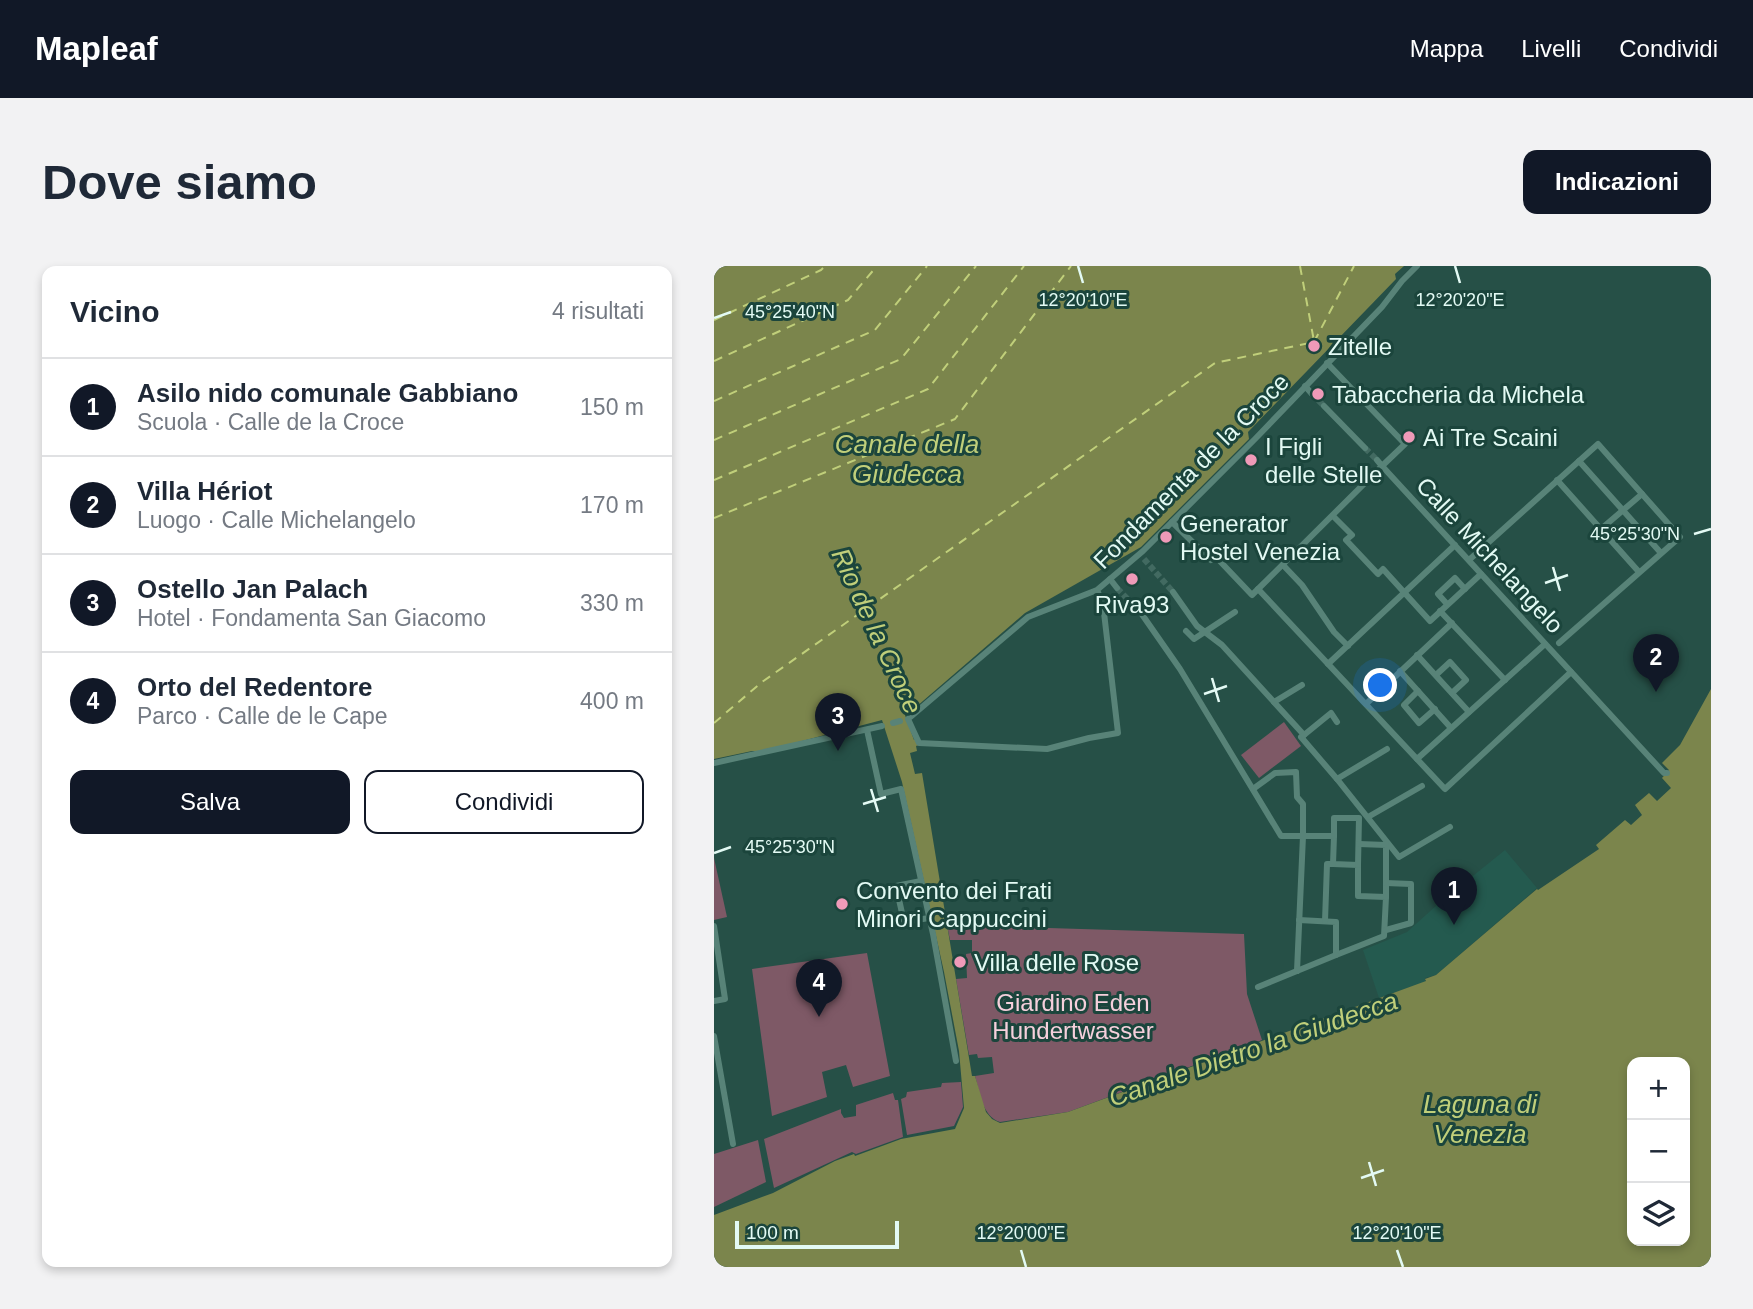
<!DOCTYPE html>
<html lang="it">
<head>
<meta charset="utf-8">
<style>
	:root { --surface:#fff; --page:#f2f2f3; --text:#1f2937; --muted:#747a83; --line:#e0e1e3; --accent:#111827 }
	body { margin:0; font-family:Arial,sans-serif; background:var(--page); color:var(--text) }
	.controls { position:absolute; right:21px; bottom:21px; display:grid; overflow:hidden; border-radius:14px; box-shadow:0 4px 10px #0003 }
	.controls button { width:63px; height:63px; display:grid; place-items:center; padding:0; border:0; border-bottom:2px solid var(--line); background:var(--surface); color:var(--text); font:35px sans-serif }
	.scale { position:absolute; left:21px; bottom:18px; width:164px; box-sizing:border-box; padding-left:7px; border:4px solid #e3faf4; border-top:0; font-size:19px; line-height:24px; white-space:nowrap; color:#e3faf4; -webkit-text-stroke:5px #1b453c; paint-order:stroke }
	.you { position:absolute; left:667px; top:420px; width:24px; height:24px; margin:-18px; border:5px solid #fff; border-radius:50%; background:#1a73e8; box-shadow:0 0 0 10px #1a73e833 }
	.badge { display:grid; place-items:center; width:46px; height:46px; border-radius:50%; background:var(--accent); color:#fff; font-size:23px; font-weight:700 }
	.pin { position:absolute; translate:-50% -58px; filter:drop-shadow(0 2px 4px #0008) }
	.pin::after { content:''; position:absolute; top:37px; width:24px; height:21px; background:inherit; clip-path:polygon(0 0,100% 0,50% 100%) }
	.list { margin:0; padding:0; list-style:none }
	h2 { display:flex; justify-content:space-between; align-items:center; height:91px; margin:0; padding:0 28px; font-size:30px }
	h2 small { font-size:23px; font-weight:400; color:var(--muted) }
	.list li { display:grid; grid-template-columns:46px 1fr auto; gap:21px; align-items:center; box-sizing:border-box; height:98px; padding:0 28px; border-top:2px solid var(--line) }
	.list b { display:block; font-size:26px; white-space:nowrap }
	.list p { margin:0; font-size:23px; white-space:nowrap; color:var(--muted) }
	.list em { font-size:23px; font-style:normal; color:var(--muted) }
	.actions { display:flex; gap:14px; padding:21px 28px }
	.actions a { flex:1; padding:16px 0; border:2px solid var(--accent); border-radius:14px; text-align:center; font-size:24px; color:var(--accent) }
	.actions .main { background:var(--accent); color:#fff }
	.icon { flex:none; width:38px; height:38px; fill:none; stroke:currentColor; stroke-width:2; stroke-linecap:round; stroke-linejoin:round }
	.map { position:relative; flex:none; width:997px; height:1001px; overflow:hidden; border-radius:14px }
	header { display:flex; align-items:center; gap:42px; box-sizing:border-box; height:98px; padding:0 35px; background:var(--accent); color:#fff }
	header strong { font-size:33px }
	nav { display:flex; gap:38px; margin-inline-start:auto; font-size:24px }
	.intro { display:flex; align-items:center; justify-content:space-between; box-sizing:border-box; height:168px; padding:0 42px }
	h1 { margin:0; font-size:49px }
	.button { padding:18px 32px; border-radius:14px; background:var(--accent); color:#fff; font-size:24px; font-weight:700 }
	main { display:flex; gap:42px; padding:0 42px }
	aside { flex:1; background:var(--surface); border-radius:14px; box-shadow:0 4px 10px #0003 }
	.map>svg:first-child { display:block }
	.built { fill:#245a4f }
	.green { fill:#7e5966 }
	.water { fill:#7b854c; fill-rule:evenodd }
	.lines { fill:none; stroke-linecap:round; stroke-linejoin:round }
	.ferry { stroke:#c0cf7a; stroke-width:2; stroke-dasharray:9 7; stroke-linecap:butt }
	.pedestrian-tunnel { stroke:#426a61; stroke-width:6; stroke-dasharray:6 3; stroke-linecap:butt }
	.pedestrian { stroke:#588378; stroke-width:6 }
	.ticks { fill:none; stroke:#e3faf4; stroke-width:2.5 }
	.poi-dot { fill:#ef9ab8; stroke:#1b453c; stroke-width:2.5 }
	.labels { text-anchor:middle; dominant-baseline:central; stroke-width:6; stroke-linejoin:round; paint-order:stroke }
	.poi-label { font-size:24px; fill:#e3faf4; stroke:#1b453c; text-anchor:start }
	.street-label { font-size:24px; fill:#e3faf4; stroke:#1b453c }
	.park-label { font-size:24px; fill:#f6d0dc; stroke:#1b453c }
	.water-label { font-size:26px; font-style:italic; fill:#c0cf7a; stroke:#1b453c }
	.ticks-label { font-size:18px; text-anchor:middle; fill:#e3faf4; stroke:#1b453c; stroke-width:6; stroke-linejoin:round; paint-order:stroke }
</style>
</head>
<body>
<header>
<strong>Mapleaf</strong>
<nav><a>Mappa</a><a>Livelli</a><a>Condividi</a></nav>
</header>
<div class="intro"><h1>Dove siamo</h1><a class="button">Indicazioni</a></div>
<main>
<aside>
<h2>Vicino<small>4 risultati</small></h2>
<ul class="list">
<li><span class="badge">1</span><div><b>Asilo nido comunale Gabbiano</b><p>Scuola · Calle de la Croce</p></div><em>150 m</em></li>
<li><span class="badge">2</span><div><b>Villa Hériot</b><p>Luogo · Calle Michelangelo</p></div><em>170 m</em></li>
<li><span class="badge">3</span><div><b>Ostello Jan Palach</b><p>Hotel · Fondamenta San Giacomo</p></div><em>330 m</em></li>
<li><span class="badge">4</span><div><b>Orto del Redentore</b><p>Parco · Calle de le Cape</p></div><em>400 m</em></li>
</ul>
<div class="actions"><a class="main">Salva</a><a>Condividi</a></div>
</aside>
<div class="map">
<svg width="997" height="1001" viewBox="0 0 997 1001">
	<rect width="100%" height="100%" fill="#265047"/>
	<path class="built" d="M791 584 823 622 722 709 711 712V716L665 732 649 684 693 666 723 639Z"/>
	<g class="green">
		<path d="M570 456 587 480 545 512 527 489Z"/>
		<path d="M0 592 13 651 0 654Z"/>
		<path d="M233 659 530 668 533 728 548 774 354 846 286 856C268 850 266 827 261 810L280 807 278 791 264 792 263 788 255 789 242 713 253 712 252 688 258 687V674H236Z"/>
		<path d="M153 687 176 810 139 821 132 799 108 806 113 831 58 850 38 703Z"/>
		<path d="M247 816 249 841 240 860 193 869 187 833 192 831 193 826 227 821 228 817Z"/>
		<path d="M179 827 181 834H184L189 871 142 888 138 886 60 922 50 873 127 843V847L130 852 142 850V839Z"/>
		<path d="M44 874 52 916 0 941V888Z"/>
	</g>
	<path class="water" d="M0 0H690L681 8 682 13 534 166 535 173 427 281 311 347 195 447 191 449 200 474H202L205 479 202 480 203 485 196 487 201 508 208 507 258 810H261L272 846 278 853 286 857 354 846 712 715 711 713 722 709 823 623 824 624 885 583 882 579 911 554 917 559 928 549 921 539 935 527 943 535 957 522 948 512 955 504 948 497 966 479 997 423V1001H0V949L59 927 121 895 140 888 141 890 187 873 241 863 250 842 245 785 230 706 188 516 168 454 50 485H38L0 493ZM918 796H971V975H918Z"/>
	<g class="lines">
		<g class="ferry">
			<path d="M586 0 600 75"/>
			<path d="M0 54 107 4 111 0"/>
			<path d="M600 76 640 0"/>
			<path d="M0 95 134 34 163 0"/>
			<path d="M0 135 161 64 213 0"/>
			<path d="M0 174 187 93 262 0"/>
			<path d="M0 214 214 123 310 0"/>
			<path d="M0 252 241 153 357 0"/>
			<path d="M0 457 48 416 501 97 600 76"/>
		</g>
		<g class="pedestrian-tunnel">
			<path d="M598 128 610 140"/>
			<path d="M651 182 663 194"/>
			<path d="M430 293 459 326"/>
			<path d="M403 322 427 347"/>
		</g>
		<g class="pedestrian">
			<path d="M613 97 691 178 668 200 950 507H953"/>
			<path d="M591 120 598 128"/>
			<path d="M610 140 651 182"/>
			<path d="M865 195 947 287"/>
			<path d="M843 214 925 306"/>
			<path d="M619 250 638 269 632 274 664 308 669 303 716 355 767 308"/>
			<path d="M458 256 497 294 501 290 538 329 668 200 663 194"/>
			<path d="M887 263 928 228"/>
			<path d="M755 294 884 178 966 271 845 377"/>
			<path d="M569 299 588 319 620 366 634 380"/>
			<path d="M396 313 403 322"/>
			<path d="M544 323 731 523 857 406"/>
			<path d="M383 324 389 338 404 467 375 472 333 483 205 477 194 453 314 351 383 324 429 285 541 173 668 41 688 15 703 0"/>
			<path d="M459 326 483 360 508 379 590 469 587 471 623 513 685 591 736 561"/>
			<path d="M733 338 724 328 741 312 751 323"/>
			<path d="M726 345 791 414"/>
			<path d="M427 347 466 403 567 570H589L583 705"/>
			<path d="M472 365 480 373 521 346"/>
			<path d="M703 389 755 446"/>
			<path d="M614 398 741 279"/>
			<path d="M686 405 737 462"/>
			<path d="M722 409 736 396 752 414 738 427"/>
			<path d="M704 425 690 439 705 457 721 443"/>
			<path d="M560 436 588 419"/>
			<path d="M652 438 738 357"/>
			<path d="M179 457 186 455"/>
			<path d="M153 464 167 528 187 523 219 668 242 795"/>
			<path d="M590 469 617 447 623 456"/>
			<path d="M703 493 831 378"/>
			<path d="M0 497 168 460"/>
			<path d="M623 513 673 483"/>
			<path d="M539 523 561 507 582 506 583 531 589 538V570H620L619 598 644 599V630L672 631 670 670 622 689V656L585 654"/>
			<path d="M654 551 708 520"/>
			<path d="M620 570V552H645L644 599"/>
			<path d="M645 578 672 579V631"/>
			<path d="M207 615 182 620 190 656 215 652"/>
			<path d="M611 655 613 598H619"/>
			<path d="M179 658 190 656"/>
			<path d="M0 660 11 733 0 735"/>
			<path d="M672 664 697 657V618L672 617"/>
			<path d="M544 721 622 689"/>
			<path d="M0 770 19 878"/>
		</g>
	</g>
	<path class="ticks" d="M364 0 369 17M741 0 746 17M0 52 17 46M980 268 997 263M839 301 846 325M831 317 854 309M498 412 505 436M490 428 513 420M157 523 164 546M149 538 172 531M0 587 17 581M655 896 662 920M647 912 670 904M307 984 312 1001M683 984 689 1001"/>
	<g class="poi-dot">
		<circle cx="600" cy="80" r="7"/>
		<circle cx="604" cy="128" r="7"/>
		<circle cx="695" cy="171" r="7"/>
		<circle cx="537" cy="194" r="7"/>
		<circle cx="452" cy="271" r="7"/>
		<circle cx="418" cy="313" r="7"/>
		<circle cx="128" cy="638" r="7"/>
		<circle cx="246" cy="696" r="7"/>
	</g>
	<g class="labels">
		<g class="poi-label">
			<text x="614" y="80">Zitelle</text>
			<text x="618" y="128">Tabaccheria da Michela</text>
			<text x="709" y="171">Ai Tre Scaini</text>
			<text x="551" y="180">I Figli<tspan x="551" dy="28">delle Stelle</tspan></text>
			<text x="466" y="257">Generator<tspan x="466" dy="28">Hostel Venezia</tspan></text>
			<text x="418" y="338" text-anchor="middle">Riva93</text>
			<text x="142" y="624">Convento dei Frati<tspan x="142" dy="28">Minori Cappuccini</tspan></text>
			<text x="260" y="696">Villa delle Rose</text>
		</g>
		<g class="street-label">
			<text transform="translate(477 205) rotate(-45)">Fondamenta de la Croce</text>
			<text transform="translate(776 289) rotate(47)">Calle Michelangelo</text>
		</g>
		<g class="park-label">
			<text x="359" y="736">Giardino Eden<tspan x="359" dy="28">Hundertwasser</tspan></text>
		</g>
		<g class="water-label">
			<text x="193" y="178">Canale della<tspan x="193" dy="30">Giudecca</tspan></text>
			<text transform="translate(163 365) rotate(65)">Rio de la Croce</text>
			<text transform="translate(539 783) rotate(-19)">Canale Dietro la Giudecca</text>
			<text x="766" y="838">Laguna di<tspan x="766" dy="30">Venezia</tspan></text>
		</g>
	</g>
	<g class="ticks-label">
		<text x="369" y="40">12°20'10"E</text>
		<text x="746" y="40">12°20'20"E</text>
		<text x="76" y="52">45°25'40"N</text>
		<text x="921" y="274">45°25'30"N</text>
		<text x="76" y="587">45°25'30"N</text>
		<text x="307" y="973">12°20'00"E</text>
		<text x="683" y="973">12°20'10"E</text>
	</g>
</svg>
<div class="controls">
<button>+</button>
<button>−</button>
<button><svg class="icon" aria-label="layers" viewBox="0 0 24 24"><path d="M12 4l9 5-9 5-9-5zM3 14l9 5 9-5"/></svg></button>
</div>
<div class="scale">100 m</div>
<div class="you"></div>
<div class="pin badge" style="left:740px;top:659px">1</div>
<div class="pin badge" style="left:942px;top:426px">2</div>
<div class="pin badge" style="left:124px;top:485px">3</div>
<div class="pin badge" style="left:105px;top:751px">4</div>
</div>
</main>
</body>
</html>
